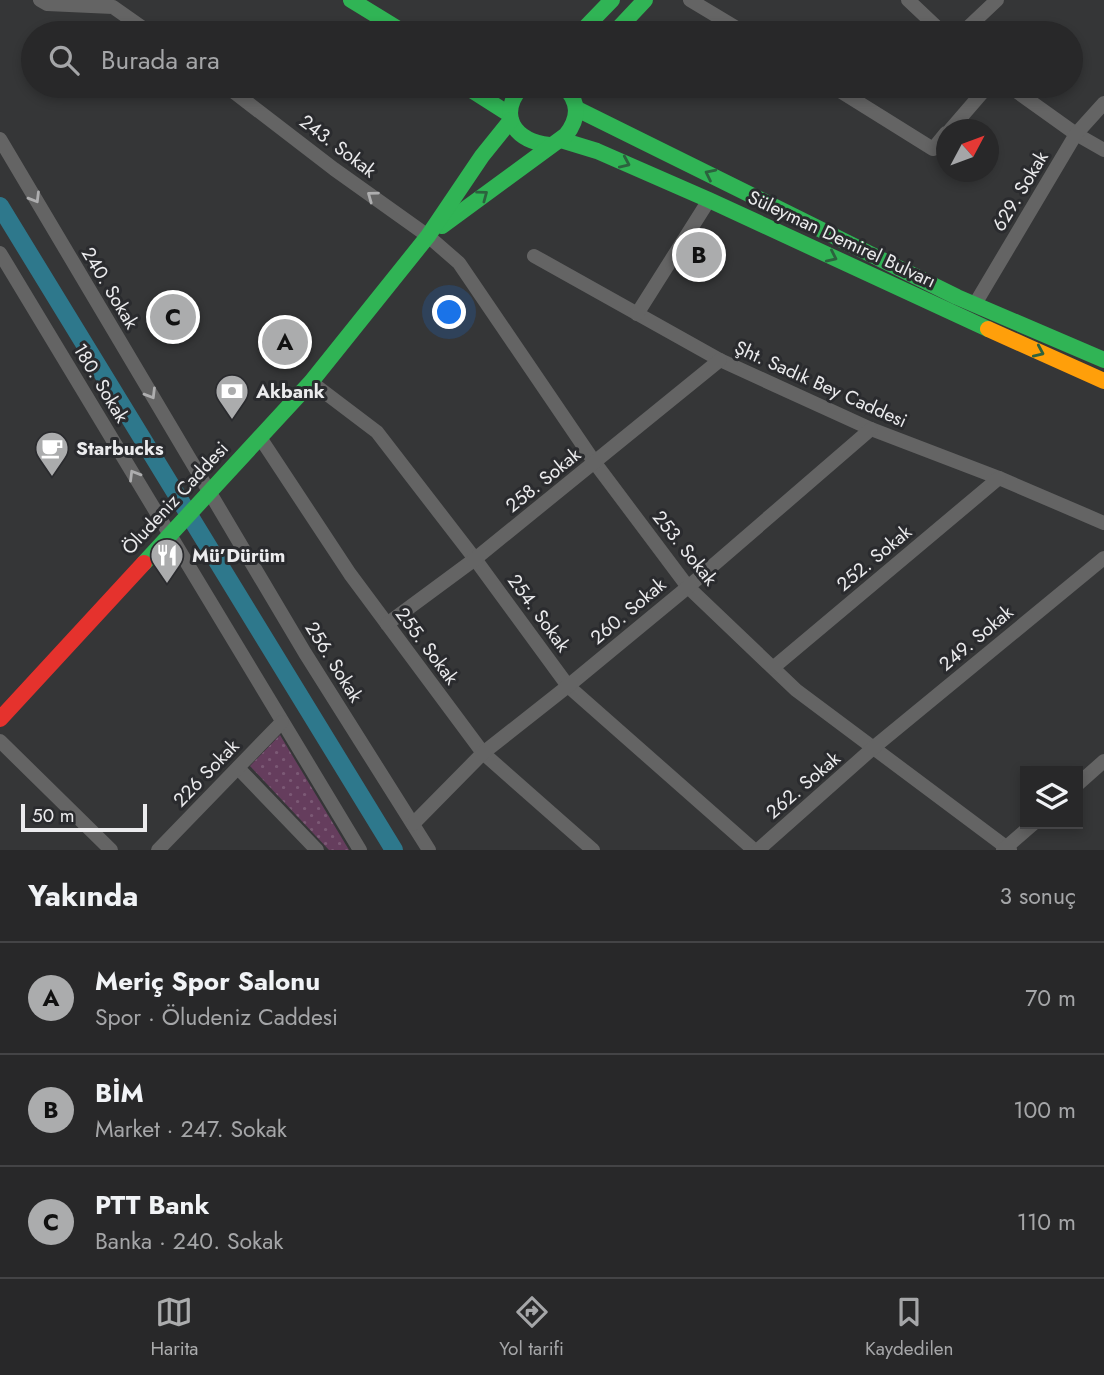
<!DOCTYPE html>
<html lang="tr">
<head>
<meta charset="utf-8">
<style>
	:root { --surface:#282829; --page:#343435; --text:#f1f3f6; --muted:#a5a6a8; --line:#444446; --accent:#abacad }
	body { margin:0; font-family:Jost,sans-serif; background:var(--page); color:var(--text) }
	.controls { position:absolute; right:21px; bottom:21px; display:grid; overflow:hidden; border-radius:0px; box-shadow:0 4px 10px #0003 }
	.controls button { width:63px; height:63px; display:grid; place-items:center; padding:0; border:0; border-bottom:2px solid var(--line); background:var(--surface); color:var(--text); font:35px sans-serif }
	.compass { position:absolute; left:936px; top:119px; width:63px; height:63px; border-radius:50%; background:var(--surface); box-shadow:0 4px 10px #0003; rotate:49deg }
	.scale { position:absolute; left:21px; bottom:18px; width:126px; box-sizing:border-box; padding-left:7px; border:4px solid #ebebed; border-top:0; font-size:19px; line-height:24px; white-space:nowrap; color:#ebebed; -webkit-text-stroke:5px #2a2b2e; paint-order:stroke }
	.you { position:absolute; left:450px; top:313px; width:24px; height:24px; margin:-18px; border:5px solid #fff; border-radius:50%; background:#1a73e8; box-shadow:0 0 0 10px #1a73e833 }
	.badge { display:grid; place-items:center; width:46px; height:46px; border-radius:50%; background:var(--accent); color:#111; font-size:23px; font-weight:700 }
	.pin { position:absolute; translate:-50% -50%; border:4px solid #fff; box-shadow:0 2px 7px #0006 }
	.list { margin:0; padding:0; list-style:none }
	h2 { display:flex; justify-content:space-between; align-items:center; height:91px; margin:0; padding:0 28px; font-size:30px }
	h2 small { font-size:23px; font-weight:400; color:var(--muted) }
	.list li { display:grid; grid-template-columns:46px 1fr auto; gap:21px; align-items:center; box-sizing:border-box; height:112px; padding:0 28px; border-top:2px solid var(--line) }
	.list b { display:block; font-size:26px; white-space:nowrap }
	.list p { margin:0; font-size:23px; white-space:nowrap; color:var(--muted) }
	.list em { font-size:23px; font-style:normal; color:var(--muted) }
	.icon { flex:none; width:38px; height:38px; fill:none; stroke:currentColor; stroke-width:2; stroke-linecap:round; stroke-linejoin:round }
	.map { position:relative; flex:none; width:1104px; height:850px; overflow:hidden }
	.search { position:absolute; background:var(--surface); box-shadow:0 4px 10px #0003; left:21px; right:21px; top:21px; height:77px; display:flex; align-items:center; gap:18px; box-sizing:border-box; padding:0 24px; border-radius:38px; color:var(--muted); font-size:26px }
	.sheet { height:427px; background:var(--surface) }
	nav { display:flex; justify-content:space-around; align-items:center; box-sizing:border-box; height:98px; border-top:2px solid var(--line); background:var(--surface); font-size:19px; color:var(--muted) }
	nav a { display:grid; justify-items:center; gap:4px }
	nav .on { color:var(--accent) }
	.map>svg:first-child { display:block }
	.park { fill:url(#park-dots) }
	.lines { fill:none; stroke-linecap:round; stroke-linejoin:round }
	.canal { stroke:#2e788c; stroke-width:18 }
	.street { stroke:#646464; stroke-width:14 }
	.fast { stroke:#30b455; stroke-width:16 }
	.slow { stroke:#ff9f0a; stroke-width:16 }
	.jam { stroke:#e5322d; stroke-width:16 }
	.oneway { stroke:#2c623e }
	.oneway2 { stroke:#aeaeaf }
	.labels { text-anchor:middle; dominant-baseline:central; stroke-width:6; stroke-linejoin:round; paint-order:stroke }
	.street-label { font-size:19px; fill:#ebebed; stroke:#2a2b2e }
	.poi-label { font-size:19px; font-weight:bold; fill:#ebebed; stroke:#2a2b2e; text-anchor:start }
</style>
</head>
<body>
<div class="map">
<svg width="1104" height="850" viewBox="0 0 1104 850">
	<defs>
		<pattern id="park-dots" width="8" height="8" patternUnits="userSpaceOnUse" patternTransform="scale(1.75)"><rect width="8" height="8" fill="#653d5d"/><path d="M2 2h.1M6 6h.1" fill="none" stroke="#7b5975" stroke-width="1.8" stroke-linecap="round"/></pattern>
	</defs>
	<rect width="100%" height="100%" fill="#353637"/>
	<path class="park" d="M280 735 349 850H329L250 766Z"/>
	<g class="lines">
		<path class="canal" d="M0 206 394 850"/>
		<g class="street">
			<path d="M40 0 47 4 113 7 150 33"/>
			<path d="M690 0 745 33"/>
			<path d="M908 0 943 33"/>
			<path d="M962 33 997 0"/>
			<path d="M226 86 334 169 428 236 459 263 595 463 688 587 796 690 1010 850"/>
			<path d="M832 86 933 149 946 133"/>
			<path d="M1009 86 1076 134 1104 150"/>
			<path d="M950 130 988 86"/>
			<path d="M0 139 305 653 429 850"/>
			<path d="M0 253 360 850"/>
			<path d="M534 256 720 360 871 429 999 478 1104 523"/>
			<path d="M975 304 1076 134 1104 103"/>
			<path d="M637 314 709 200"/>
			<path d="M311 382 377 432 475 559 568 686 754 850"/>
			<path d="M261 439 350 574 483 753 593 850"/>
			<path d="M387 624 475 559 720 360"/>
			<path d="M774 667 999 478"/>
			<path d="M0 741 111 850"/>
			<path d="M238 768 317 850"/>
			<path d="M1078 784 1104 761"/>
			<path d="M413 824 483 753 568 686 688 587 871 429"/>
			<path d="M158 850 282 722"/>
			<path d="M758 850 873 748 1104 558"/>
			<path d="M1003 850 1033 824"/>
		</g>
		<g class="fast">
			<path d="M351 0 405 33"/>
			<path d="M580 33 612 0"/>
			<path d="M614 33 645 0"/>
			<path d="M465 86 509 114"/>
			<path d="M522 86C497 116 514 140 549 145"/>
			<path d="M577 109 957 297 1104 360"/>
			<path d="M561 140 597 151 709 200 988 329"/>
			<path d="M442 226 566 135C580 117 579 102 564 86"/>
			<path d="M144 563 311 382 428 236 482 156 511 120"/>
		</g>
		<path class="slow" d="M988 329 1104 381"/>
		<path class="jam" d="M0 719 144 563"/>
	</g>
	<defs><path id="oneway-chevron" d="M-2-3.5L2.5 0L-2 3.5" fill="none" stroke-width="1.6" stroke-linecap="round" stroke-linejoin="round" transform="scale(1.75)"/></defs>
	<g class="oneway">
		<use href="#oneway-chevron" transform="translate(625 163) rotate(24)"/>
		<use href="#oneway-chevron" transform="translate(710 174) rotate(-154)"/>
		<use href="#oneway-chevron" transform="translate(483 195) rotate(-37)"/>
		<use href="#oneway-chevron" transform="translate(832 257) rotate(25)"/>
		<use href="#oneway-chevron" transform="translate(1039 352) rotate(24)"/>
	</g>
	<g class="oneway2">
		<use href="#oneway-chevron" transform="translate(372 196) rotate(-144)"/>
		<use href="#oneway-chevron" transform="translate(35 198) rotate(59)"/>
		<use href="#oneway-chevron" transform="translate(151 394) rotate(59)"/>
		<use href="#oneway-chevron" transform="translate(134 475) rotate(-121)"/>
	</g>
	<defs>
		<symbol id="bank-pin" viewBox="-11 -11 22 30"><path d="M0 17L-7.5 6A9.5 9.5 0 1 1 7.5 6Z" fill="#abacad" stroke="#2a2b2e"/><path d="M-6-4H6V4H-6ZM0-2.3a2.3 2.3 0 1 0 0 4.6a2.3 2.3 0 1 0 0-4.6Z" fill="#fff"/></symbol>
		<symbol id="cafe-pin" viewBox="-11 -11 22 30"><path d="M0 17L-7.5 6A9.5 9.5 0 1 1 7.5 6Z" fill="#abacad" stroke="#2a2b2e"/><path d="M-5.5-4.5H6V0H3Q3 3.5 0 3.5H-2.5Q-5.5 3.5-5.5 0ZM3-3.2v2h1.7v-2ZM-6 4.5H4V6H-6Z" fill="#fff"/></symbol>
		<symbol id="restaurant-pin" viewBox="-11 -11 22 30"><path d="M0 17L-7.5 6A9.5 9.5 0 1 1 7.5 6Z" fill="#abacad" stroke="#2a2b2e"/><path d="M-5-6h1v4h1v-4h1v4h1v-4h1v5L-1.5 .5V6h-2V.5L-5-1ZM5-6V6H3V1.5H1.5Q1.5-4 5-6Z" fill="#fff"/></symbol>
	</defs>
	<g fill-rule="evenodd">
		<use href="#bank-pin" x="213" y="372" width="38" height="52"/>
		<use href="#cafe-pin" x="33" y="429" width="38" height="52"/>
		<use href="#restaurant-pin" x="148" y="536" width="38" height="52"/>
	</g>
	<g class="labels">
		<g class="street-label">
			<text transform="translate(338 146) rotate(37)">243. Sokak</text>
			<text transform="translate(1020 191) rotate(-59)">629. Sokak</text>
			<text transform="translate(842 239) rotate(25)">Süleyman Demirel Bulvarı</text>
			<text transform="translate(110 288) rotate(59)">240. Sokak</text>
			<text transform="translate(101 383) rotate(59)">180. Sokak</text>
			<text transform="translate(821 384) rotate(24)">Şht. Sadık Bey Caddesi</text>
			<text transform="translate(543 480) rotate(-39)">258. Sokak</text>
			<text transform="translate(175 498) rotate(-47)">Öludeniz Caddesi</text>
			<text transform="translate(685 548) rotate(51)">253. Sokak</text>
			<text transform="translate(874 558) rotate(-40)">252. Sokak</text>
			<text transform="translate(628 611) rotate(-40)">260. Sokak</text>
			<text transform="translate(539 613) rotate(54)">254. Sokak</text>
			<text transform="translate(976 638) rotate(-40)">249. Sokak</text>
			<text transform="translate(427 646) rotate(53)">255. Sokak</text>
			<text transform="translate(334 662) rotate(58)">256. Sokak</text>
			<text transform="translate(206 773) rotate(-46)">226 Sokak</text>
			<text transform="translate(803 785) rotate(-41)">262. Sokak</text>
		</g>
		<g class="poi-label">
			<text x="256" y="391">Akbank</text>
			<text x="76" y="448">Starbucks</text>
			<text x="192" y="555">Mü’Dürüm</text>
		</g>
	</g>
</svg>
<div class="controls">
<button><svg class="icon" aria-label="layers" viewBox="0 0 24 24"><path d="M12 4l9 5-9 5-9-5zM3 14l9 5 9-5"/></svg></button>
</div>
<svg class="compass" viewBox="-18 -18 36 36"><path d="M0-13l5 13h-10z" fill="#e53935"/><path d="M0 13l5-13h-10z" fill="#a5a6a8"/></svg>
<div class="scale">50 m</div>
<div class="you"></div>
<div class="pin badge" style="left:285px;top:342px">A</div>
<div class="pin badge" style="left:699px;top:255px">B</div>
<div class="pin badge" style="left:173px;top:317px">C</div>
<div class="search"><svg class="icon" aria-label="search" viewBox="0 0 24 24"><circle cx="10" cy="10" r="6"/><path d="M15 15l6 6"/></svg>Burada ara</div>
</div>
<section class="sheet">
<h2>Yakında<small>3 sonuç</small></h2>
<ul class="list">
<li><span class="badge">A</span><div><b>Meriç Spor Salonu</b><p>Spor · Öludeniz Caddesi</p></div><em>70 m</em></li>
<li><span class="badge">B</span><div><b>BİM</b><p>Market · 247. Sokak</p></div><em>100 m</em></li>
<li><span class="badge">C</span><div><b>PTT Bank</b><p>Banka · 240. Sokak</p></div><em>110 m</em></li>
</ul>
</section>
<nav>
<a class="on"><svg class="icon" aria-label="map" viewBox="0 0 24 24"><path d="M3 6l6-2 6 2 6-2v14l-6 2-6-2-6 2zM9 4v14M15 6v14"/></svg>Harita</a>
<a><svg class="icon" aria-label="directions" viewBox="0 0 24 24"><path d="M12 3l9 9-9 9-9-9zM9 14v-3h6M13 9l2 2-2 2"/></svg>Yol tarifi</a>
<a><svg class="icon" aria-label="saved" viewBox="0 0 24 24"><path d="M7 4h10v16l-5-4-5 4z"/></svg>Kaydedilen</a>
</nav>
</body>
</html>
